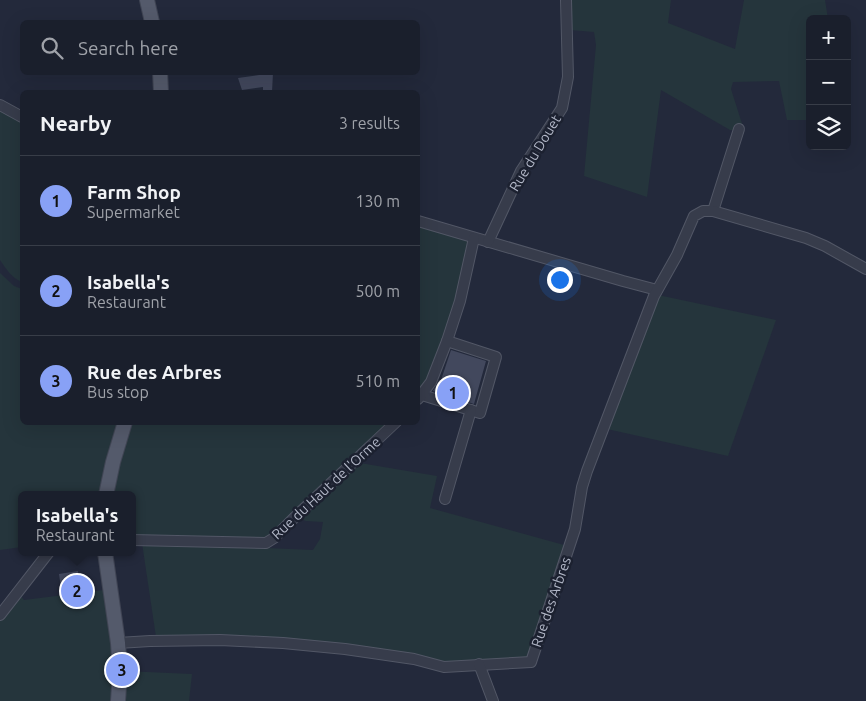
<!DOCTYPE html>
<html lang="en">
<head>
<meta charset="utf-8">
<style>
	:root { --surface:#1a1f2c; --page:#232734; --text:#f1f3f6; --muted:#9fa2a9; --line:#383d48; --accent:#88a1f6 }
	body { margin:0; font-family:Ubuntu,sans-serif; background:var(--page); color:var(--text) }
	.controls { position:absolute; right:15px; top:15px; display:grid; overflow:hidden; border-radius:8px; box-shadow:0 5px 20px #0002 }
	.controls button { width:45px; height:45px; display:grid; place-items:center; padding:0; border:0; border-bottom:1px solid var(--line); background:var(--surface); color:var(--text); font:25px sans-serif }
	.you { position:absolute; left:559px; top:279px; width:18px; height:18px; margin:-12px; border:4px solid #fff; border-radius:50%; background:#1a73e8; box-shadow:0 0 0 8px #1a73e833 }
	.badge { display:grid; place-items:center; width:32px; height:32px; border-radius:50%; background:var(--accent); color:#111; font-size:16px; font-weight:700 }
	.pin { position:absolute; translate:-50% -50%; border:2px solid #fff; box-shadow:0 1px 5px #0006 }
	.popup { position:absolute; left:18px; top:491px; width:118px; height:65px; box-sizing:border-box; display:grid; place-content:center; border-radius:8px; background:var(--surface); filter:drop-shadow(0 1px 4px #0005); font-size:16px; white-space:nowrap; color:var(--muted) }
	.popup b { font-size:19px; color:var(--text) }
	.popup::after { content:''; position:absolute; left:50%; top:100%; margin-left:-10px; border:10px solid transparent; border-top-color:var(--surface) }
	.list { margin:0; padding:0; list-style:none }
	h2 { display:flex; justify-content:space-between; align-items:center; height:65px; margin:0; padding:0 20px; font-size:21px }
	h2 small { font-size:16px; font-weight:400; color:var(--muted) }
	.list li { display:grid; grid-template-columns:32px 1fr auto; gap:15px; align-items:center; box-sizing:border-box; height:90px; padding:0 20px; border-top:1px solid var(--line) }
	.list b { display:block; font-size:19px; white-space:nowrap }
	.list p { margin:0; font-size:16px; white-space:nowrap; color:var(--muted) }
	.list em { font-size:16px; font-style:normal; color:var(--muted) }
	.icon { flex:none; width:28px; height:28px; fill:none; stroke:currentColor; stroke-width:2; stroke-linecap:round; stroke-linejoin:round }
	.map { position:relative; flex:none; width:866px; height:701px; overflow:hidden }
	.search { position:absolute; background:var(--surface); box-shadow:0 5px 20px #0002; left:20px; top:20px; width:400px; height:55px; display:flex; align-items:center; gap:12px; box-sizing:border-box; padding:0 18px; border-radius:8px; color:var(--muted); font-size:19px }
	.panel { position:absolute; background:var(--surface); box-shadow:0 5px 20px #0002; left:20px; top:90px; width:400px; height:335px; border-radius:8px }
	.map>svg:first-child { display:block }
	.green { fill:#25353c }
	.building { fill:#42485d }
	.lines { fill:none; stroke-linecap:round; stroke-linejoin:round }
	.minor-casing { stroke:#525766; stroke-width:12 }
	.major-casing { stroke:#404554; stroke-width:16 }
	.minor { stroke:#373c4b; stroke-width:10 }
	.major { stroke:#545a6b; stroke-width:14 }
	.labels { text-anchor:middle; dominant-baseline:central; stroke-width:5; stroke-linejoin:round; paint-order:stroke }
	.street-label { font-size:14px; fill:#b2b7c7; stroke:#1c2130 }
</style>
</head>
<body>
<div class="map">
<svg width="866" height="701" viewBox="0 0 866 701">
	<rect width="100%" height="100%" fill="#23293b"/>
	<g class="green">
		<path d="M570 0H671L668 23 735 49 744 0H825L828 19H810V120H787L779 81 733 82 731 89 744 130H730L661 90 647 197 584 176 596 45 594 32 570 30Z"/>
		<path d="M0 108 22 120V282C12 278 6 269 0 260Z"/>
		<path d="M418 225 469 240 457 302 429 376 418 393Z"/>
		<path d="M0 273 14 286 22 289V422L120 423 101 495H22V547L0 550Z"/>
		<path d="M658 295 776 320 728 456 607 429Z"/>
		<path d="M131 423H389L271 536 258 541 132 537V495H112L118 467Z"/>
		<path d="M360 463 437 476 430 508 564 545 566 549 528 657 445 664 416 656 156 637 142 543 313 550 320 539 323 522 306 521 298 518Z"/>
		<path d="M104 590 115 660 112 701H0V619L19 594 24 600Z"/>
		<path d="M124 671 192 674 189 701H122Z"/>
	</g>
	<g class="building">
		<path d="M273 73 272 92H263V87L242 90 238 78Z"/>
		<path d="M451 350 486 361 474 404 433 391 439 380H441Z"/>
		<path d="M78 571 80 593 62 595 59 574Z"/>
	</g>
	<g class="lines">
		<defs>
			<g id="minor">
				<path d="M0 105 22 117"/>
				<path d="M713 211 739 129"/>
				<path d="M418 221 623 281 657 290"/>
				<path d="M488 242 521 171 562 108 568 77 566 0"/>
				<path d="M422 395 480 413 496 357 447 341"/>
				<path d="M418 399 431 382 447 341 460 301 474 238"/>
				<path d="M445 499 471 410"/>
				<path d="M132 540 266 543 274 538 295 517 396 422"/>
				<path d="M0 615 49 552"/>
				<path d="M118 643 150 641 220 640 283 643 345 649 414 659 444 667 531 662 575 529 582 487 587 471 654 296 677 255 694 216 703 211H713L806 238 825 246 866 269"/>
				<path d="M479 664 493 701"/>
			</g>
			<g id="major">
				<path d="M147 0 152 22"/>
				<path d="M160 72 161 92"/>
				<path d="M106 495 113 462 125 422"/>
				<path d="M105 552 118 643 120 672 118 701"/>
			</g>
		</defs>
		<use href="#minor" class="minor-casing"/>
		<use href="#major" class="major-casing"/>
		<use href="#minor" class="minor"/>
		<use href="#major" class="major"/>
	</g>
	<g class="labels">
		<g class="street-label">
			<text transform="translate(535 153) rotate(-59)">Rue du Douet</text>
			<text transform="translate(326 488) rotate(-43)">Rue du Haut de l'Orme</text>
			<text transform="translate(551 602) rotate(-71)">Rue des Arbres</text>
		</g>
	</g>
</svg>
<div class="controls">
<button>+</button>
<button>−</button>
<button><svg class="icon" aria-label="layers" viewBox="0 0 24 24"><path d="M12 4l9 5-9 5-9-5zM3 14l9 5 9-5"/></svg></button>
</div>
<div class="you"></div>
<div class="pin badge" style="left:453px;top:393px">1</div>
<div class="pin badge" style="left:77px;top:591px">2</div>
<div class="popup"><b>Isabella's</b>Restaurant</div>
<div class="pin badge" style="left:122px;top:670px">3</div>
<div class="search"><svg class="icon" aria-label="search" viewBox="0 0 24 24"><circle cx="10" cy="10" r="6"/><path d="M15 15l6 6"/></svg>Search here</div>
<section class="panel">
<h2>Nearby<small>3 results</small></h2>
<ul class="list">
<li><span class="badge">1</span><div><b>Farm Shop</b><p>Supermarket</p></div><em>130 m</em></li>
<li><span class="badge">2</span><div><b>Isabella's</b><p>Restaurant</p></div><em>500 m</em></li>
<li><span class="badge">3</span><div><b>Rue des Arbres</b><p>Bus stop</p></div><em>510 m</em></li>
</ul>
</section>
</div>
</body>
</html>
